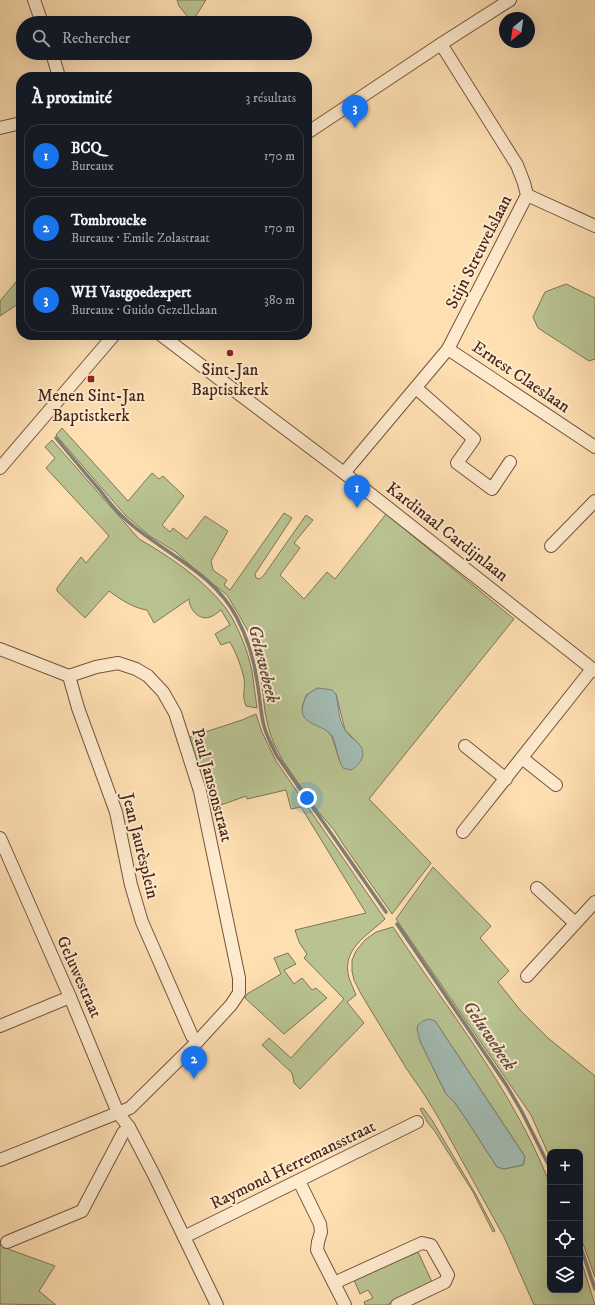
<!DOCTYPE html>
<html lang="fr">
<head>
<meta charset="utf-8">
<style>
	:root { --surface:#171b24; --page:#20242c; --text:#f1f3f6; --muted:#9ea1a6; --line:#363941; --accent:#1a73e8 }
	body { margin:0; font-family:"IM FELL DW Pica",serif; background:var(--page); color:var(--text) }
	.controls { position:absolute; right:12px; bottom:12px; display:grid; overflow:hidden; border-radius:8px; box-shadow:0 4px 16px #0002 }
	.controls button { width:36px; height:36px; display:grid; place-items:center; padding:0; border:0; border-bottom:1px solid var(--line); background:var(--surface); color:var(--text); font:20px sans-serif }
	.compass { position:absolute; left:499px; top:12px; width:36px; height:36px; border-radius:50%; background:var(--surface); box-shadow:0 4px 16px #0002; rotate:209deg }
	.you { position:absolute; left:307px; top:798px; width:14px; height:14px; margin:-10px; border:3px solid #fff; border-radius:50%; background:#1a73e8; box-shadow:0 0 0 6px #1a73e833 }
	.badge { display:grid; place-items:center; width:26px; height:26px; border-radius:50%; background:var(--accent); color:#fff; font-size:13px; font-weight:700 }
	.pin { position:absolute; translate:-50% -33px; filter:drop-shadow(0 1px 2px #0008) }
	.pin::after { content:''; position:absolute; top:21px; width:14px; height:12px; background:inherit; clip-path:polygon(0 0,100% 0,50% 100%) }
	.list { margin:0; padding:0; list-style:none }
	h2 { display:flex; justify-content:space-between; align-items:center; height:52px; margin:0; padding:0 16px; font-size:17px }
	h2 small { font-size:13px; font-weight:400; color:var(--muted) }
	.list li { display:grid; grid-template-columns:26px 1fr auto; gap:12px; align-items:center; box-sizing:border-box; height:64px; margin:0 8px 8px; padding:0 8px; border:1px solid var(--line); border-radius:16px }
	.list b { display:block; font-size:15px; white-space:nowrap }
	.list p { margin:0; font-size:13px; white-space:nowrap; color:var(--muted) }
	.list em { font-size:13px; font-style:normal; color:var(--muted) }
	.icon { flex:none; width:22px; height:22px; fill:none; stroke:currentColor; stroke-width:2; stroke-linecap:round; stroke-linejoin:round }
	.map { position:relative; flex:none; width:595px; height:1305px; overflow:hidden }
	.search { position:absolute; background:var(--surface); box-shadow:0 4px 16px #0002; left:16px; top:16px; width:296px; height:44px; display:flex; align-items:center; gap:10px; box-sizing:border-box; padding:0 14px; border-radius:22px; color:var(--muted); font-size:15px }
	.panel { position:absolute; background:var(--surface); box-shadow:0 4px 16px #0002; left:16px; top:72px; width:296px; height:268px; border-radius:16px }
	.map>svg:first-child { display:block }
	.green { fill:#b9c392; stroke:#807456; fill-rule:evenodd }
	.water { fill:#a2bbb3; stroke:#7e7f75 }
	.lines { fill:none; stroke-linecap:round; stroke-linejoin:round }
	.stream { stroke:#7e7f75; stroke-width:3.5 }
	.minor-casing { stroke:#75543f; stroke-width:14 }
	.minor { stroke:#feeacd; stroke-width:12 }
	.poi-dot { fill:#8f2418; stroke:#feeacd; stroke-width:1.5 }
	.labels { text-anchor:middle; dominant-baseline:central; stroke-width:4; stroke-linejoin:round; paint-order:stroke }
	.street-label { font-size:17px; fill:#472519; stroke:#feeacd }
	.poi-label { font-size:17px; fill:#472519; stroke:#feeacd }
	.water-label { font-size:18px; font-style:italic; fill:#5e4a40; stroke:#feeacd }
</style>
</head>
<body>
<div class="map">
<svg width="595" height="1305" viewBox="0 0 595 1305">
	<rect width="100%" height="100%" fill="#fedfb2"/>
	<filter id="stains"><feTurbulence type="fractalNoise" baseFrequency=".005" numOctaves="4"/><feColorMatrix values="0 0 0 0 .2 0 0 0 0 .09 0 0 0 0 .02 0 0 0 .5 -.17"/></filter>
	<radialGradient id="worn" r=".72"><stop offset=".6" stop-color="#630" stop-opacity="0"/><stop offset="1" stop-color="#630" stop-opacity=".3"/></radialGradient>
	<g class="green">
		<path d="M177 0H206L192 22 179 6Z"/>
		<path d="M21 276V302L0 316V301Z"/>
		<path d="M566 284 595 298V359L589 361 538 328 533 317 545 292Z"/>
		<path d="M62 428 128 501 152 473 159 479 163 476 184 496 162 525 170 532 173 528 187 539 205 516 228 531 211 561 213 570 227 580 224 585 230 590 284 513 292 518 255 574 256 578 260 579 264 575 306 515 313 520 294 543 300 548 280 575 304 599 327 572 335 579 386 514 514 619 369 799 431 863 392 914 345 847 334 830 317 810 283 761 274 744 269 730 265 712 261 677 256 654 249 633 239 615 227 595 193 568 176 552 150 536 126 516 56 435ZM318 688 336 694 345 730 359 744 340 762 332 737 326 729 302 708 306 695Z"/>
		<path d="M52 440 139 539C169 556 203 579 225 607 237 623 248 651 252 671 254 683 255 696 257 708L246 706C241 693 246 690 244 678 241 665 236 653 230 642L221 645 215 634 230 625 221 610C218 612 214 616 210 617 199 621 189 609 189 599L154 623 147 610C133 608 120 599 109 591L85 618 57 591V588L81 557 86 563 109 536 46 468 55 458 45 447Z"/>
		<path d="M256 714 262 732 276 761 385 919C367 936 341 949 349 978 351 984 354 989 356 995L347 1002 364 1023 300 1089 294 1083 292 1073 262 1045 269 1038 291 1058 344 999 304 958 307 954 299 942 295 930 366 913 301 807 291 809 286 790 247 799 246 796 210 809 190 737 242 720Z"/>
		<path d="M433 867 491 926 480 938 509 971 498 982 521 1011 548 1038 595 1076V1277L580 1235V1152H550V1158L531 1115 396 919Z"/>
		<path d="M393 927C448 1010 513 1090 550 1184V1290H580V1257L595 1305H534L504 1237 438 1117 424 1094 406 1068 361 994 354 980 352 971V960L356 951 365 940 376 932ZM435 1021 522 1152 525 1157 523 1165 504 1169 497 1167 466 1119 455 1103 446 1094 420 1041Z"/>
		<path d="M288 953 296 964 284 970 294 984 302 978 312 990 316 988 327 998 284 1034 245 998 247 994 281 974 274 958Z"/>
		<path d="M423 1108 432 1120 475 1193 495 1231 493 1232 473 1192 434 1130 428 1123 420 1109Z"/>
		<path d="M0 1244 11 1250 55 1266 39 1291 56 1305 0 1304Z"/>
		<path d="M418 1252 433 1284 387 1305H365L364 1302 373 1298 368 1290 360 1294 354 1280Z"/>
	</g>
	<g class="water">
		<path d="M318 688 332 690 336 694C338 704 339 722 345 730 348 735 354 739 358 743 368 753 361 764 351 770L343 768C337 758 337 746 332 736 324 724 297 725 303 705 306 694 309 693 318 688Z"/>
		<path d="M429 1019 435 1021 522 1152 525 1157 523 1165 504 1169 497 1167 466 1119 455 1103 446 1094 420 1041 417 1029 418 1025 423 1021Z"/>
	</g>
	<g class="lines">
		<g class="stream">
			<path d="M56 438C70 455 84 472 99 489 107 499 115 510 125 519 161 552 214 572 237 618 247 637 254 660 257 681 260 696 260 711 264 726 267 737 272 746 277 756L386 912"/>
			<path d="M397 924 507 1086 522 1112 550 1168"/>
			<path d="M580 1245 595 1289"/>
		</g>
		<defs>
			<g id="minor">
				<path d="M34 0 42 23"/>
				<path d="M52 53 59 77"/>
				<path d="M0 128 21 123"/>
				<path d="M307 133 441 44 510 0"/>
				<path d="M527 195 595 226"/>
				<path d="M161 335 344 473 595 671"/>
				<path d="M448 349 595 447"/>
				<path d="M416 388 474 439 457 463 492 489 510 462"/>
				<path d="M0 468 114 335"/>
				<path d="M344 473 448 349 527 195 524 183 517 165 441 44"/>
				<path d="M551 546 595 501"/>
				<path d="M0 649 69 676"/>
				<path d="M69 676 78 708 116 812 131 885 142 922 192 1036 198 1041"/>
				<path d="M465 746 506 779"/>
				<path d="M522 758 556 785"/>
				<path d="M463 832 592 669"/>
				<path d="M0 838 70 997 118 1113 129 1127 154 1175 217 1305"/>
				<path d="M537 888 575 923"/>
				<path d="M527 976 595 902"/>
				<path d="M0 1026 70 997"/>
				<path d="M0 1160 130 1108 198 1041 231 1005 239 993V978L200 791 175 713 163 692 148 676 136 669 118 663 96 667 69 676"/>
				<path d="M299 1181 320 1224 321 1232 318 1242 317 1250 345 1305"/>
				<path d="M184 1237 417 1122"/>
				<path d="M7 1242 82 1211 123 1133 129 1127"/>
				<path d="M334 1283 422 1243 431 1245 448 1275 445 1282 397 1305"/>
			</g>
		</defs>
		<use href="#minor" class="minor-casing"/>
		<use href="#minor" class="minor"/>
	</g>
	<g class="poi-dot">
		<circle cx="230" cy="353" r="4"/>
		<rect x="87" y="375" width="8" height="8" rx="2"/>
	</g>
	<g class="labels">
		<g class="street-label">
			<text transform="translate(479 252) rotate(-63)">Stijn Streuvelslaan</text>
			<text transform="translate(521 377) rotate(34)">Ernest Claeslaan</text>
			<text transform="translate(447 532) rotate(38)">Kardinaal Cardijnlaan</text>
			<text transform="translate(212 785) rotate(75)">Paul Jansonstraat</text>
			<text transform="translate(140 846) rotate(76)">Jean Jaurèsplein</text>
			<text transform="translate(79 977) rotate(66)">Geluwestraat</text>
			<text transform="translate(293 1165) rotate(-26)">Raymond Herremansstraat</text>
		</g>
		<g class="poi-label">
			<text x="230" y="370">Sint-Jan<tspan x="230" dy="20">Baptistkerk</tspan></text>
			<text x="91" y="396">Menen Sint-Jan<tspan x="91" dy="20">Baptistkerk</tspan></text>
		</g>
		<g class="water-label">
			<text transform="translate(263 664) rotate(76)">Geluwebeek</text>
			<text transform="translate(489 1036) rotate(56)">Geluwebeek</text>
		</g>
	</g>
	<rect width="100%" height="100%" filter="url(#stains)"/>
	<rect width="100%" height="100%" fill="url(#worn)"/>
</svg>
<div class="controls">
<button>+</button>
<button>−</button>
<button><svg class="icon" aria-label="locate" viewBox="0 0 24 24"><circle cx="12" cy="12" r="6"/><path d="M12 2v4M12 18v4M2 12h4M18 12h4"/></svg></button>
<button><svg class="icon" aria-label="layers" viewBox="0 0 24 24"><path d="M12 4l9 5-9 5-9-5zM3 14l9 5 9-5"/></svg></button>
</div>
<svg class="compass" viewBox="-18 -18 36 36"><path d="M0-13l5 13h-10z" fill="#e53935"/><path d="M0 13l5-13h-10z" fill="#9ea1a6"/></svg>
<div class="you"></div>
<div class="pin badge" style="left:357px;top:508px">1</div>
<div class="pin badge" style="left:194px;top:1079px">2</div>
<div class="pin badge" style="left:355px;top:128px">3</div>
<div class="search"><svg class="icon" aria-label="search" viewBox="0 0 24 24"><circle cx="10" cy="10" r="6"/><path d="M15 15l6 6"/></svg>Rechercher</div>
<section class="panel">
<h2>À proximité<small>3 résultats</small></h2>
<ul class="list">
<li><span class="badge">1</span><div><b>BCQ</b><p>Bureaux</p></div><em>170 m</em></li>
<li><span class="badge">2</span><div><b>Tombroucke</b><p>Bureaux · Emile Zolastraat</p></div><em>170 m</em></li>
<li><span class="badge">3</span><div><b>WH Vastgoedexpert</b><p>Bureaux · Guido Gezellelaan</p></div><em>380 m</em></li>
</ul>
</section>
</div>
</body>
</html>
